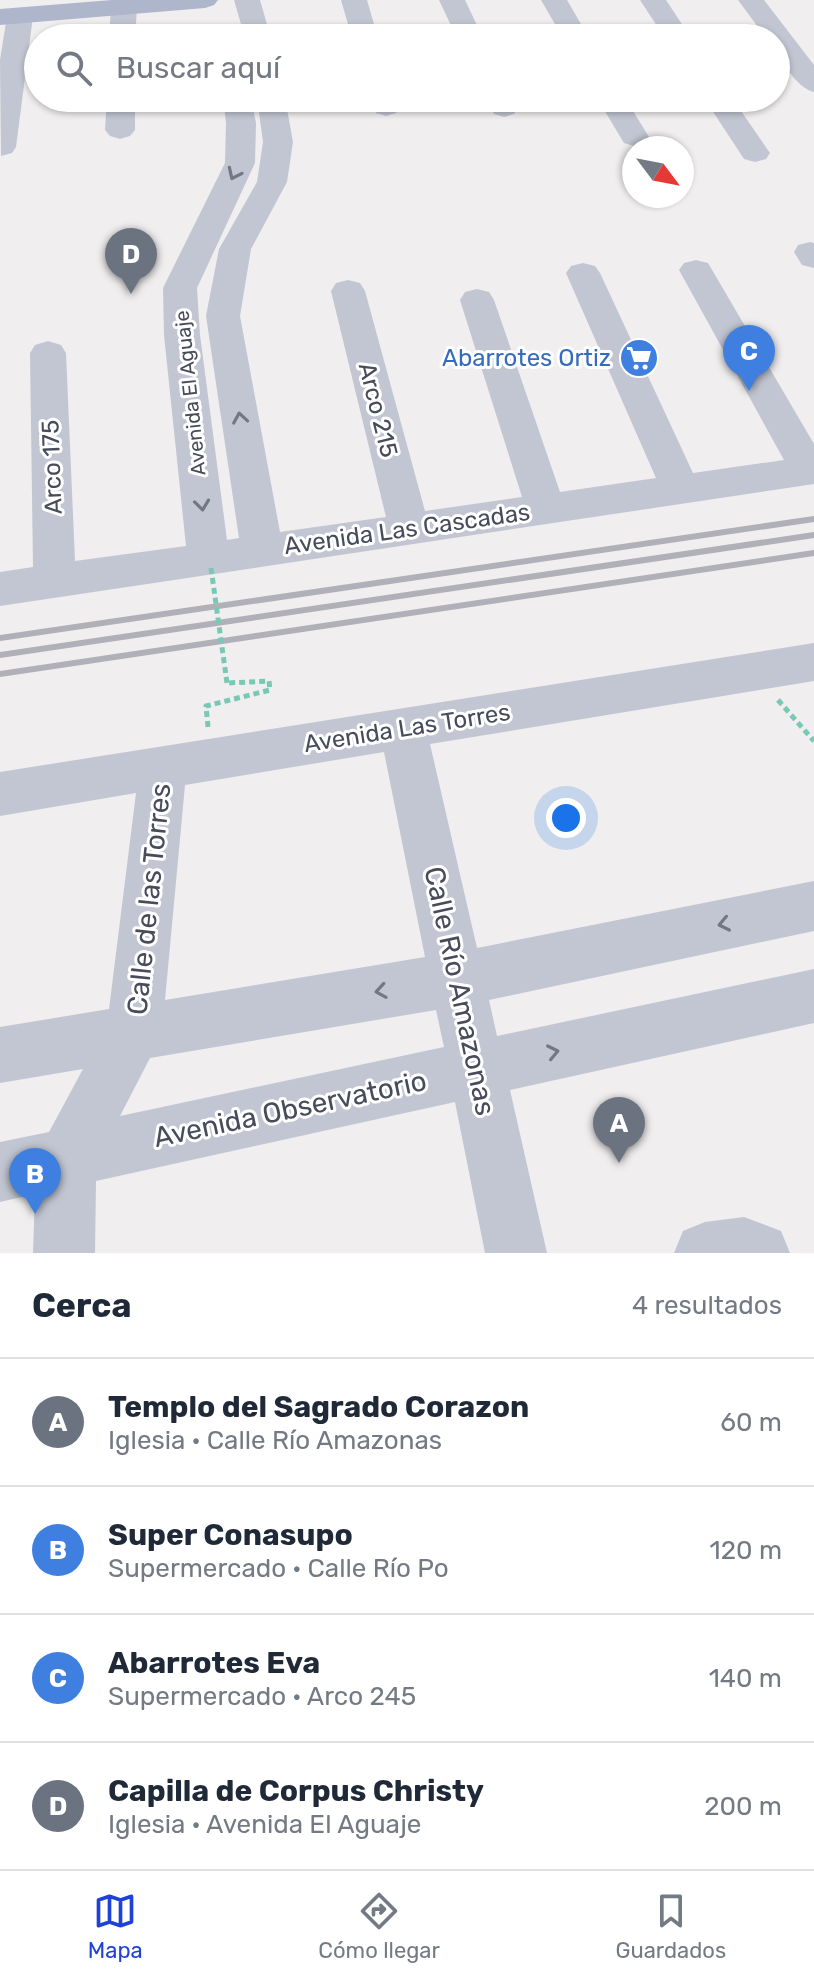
<!DOCTYPE html>
<html lang="es">
<head>
<meta charset="utf-8">
<style>
	:root { --surface:#fff; --page:#f6f6f7; --text:#1f2937; --muted:#747a83; --line:#e0e1e3; --accent:#2041d8 }
	body { margin:0; font-family:Rubik,sans-serif; background:var(--page); color:var(--text) }
	.compass { position:absolute; left:622px; top:136px; width:72px; height:72px; border-radius:50%; background:var(--surface); box-shadow:0 2px 6px #0004; rotate:122deg }
	.you { position:absolute; left:566px; top:818px; width:28px; height:28px; margin:-20px; border:6px solid #fff; border-radius:50%; background:#1a73e8; box-shadow:0 0 0 12px #1a73e833 }
	.badge { display:grid; place-items:center; width:52px; height:52px; border-radius:50%; background:var(--accent); color:#fff; font-size:26px; font-weight:700 }
	.pin { position:absolute; translate:-50% -66px; filter:drop-shadow(0 2px 4px #0008) }
	.pin::after { content:''; position:absolute; top:42px; width:28px; height:24px; background:inherit; clip-path:polygon(0 0,100% 0,50% 100%) }
	.list { margin:0; padding:0; list-style:none }
	h2 { display:flex; justify-content:space-between; align-items:center; height:104px; margin:0; padding:0 32px; font-size:34px }
	h2 small { font-size:26px; font-weight:400; color:var(--muted) }
	.list li { display:grid; grid-template-columns:52px 1fr auto; gap:24px; align-items:center; box-sizing:border-box; height:128px; padding:0 32px; border-top:2px solid var(--line) }
	.list b { display:block; font-size:30px; white-space:nowrap }
	.list p { margin:0; font-size:26px; white-space:nowrap; color:var(--muted) }
	.list em { font-size:26px; font-style:normal; color:var(--muted) }
	.icon { flex:none; width:44px; height:44px; fill:none; stroke:currentColor; stroke-width:2; stroke-linecap:round; stroke-linejoin:round }
	.map { position:relative; flex:none; width:814px; height:1253px; overflow:hidden }
	.search { position:absolute; background:var(--surface); box-shadow:0 2px 6px #0004; left:24px; right:24px; top:24px; height:88px; display:flex; align-items:center; gap:20px; box-sizing:border-box; padding:0 28px; border-radius:44px; color:var(--muted); font-size:30px }
	.sheet { height:616px; background:var(--surface) }
	nav { display:flex; justify-content:space-around; align-items:center; box-sizing:border-box; height:112px; border-top:2px solid var(--line); background:var(--surface); font-size:22px; color:var(--muted) }
	nav a { display:grid; justify-items:center; gap:4px }
	nav .on { color:var(--accent) }
	.map>svg:first-child { display:block }
	.lines { fill:none; stroke-linecap:round; stroke-linejoin:round }
	.path { stroke:#77c9b6; stroke-width:5; stroke-dasharray:6 4; stroke-linecap:butt }
	.minor { fill:#c2c6d2; fill-rule:evenodd }
	.major { fill:#aeb6cc; fill-rule:evenodd }
	.rail { stroke:#b0b1b8; stroke-width:6 }
	.path-bridge { stroke:#77c9b6; stroke-width:5; stroke-dasharray:6 4; stroke-linecap:butt }
	.oneway { stroke:#727784 }
	.labels { text-anchor:middle; dominant-baseline:central; stroke-width:6; stroke-linejoin:round; paint-order:stroke }
	.far-street-label { font-size:20px; fill:#474c5a; stroke:#fff }
	.shop-label { font-size:24px; fill:#366cbe; stroke:#fff; text-anchor:end }
	.street-label { font-size:24px; fill:#474c5a; stroke:#fff }
	.near-street-label { font-size:28px; fill:#474c5a; stroke:#fff }
</style>
</head>
<body>
<div class="map">
<svg width="814" height="1253" viewBox="0 0 814 1253">
	<rect width="100%" height="100%" fill="#f0eeee"/>
	<g class="lines">
		<g class="path">
			<path d="M778 700 814 741"/>
			<path d="M208 727 206 706 270 690 269 681 227 683"/>
		</g>
		<g class="minor">
			<path d="M127 0 137 7 135 38H109L111 7 115 2Z"/>
			<path d="M234 0H260L271 38H245Z"/>
			<path d="M341 0H367L378 38H352Z"/>
			<path d="M439 0H465L483 38H457Z"/>
			<path d="M541 0H567L589 38H563Z"/>
			<path d="M640 0H666L691 38H665Z"/>
			<path d="M738 0H764L814 65V92C796 88 776 56 776 38H766Z"/>
			<path d="M20 8 29 11 33 16 16 147 12 153 1 156 0 60 7 16 11 11Z"/>
			<path d="M107 98H135V130L130 136 120 139 110 136 105 130Z"/>
			<path d="M223 98H251L256 123 255 163 197 288 200 335 227 540 239 538 206 316 219 249 257 182 263 142 257 98H285L293 142 287 182 251 249 240 316 280 532 386 517 331 291 336 283 348 280 360 283 365 291 425 511 522 497 460 300 465 292 477 289 489 292 494 300 560 492 656 478 566 273 571 266 583 263 595 266 600 273 693 473 784 460 679 270 684 263 696 260 708 263 814 444V484L0 606V572L33 567 30 353 35 345 48 341 61 345 66 353 75 561 186 546 164 335 163 288 225 163 226 123Z"/>
			<path d="M369 98H397L400 107 396 113 386 116 376 113Z"/>
			<path d="M485 98H513L518 108 514 114 504 117 494 114Z"/>
			<path d="M597 98H625L649 137 644 143 634 146 624 143Z"/>
			<path d="M704 98H732L770 153 766 159 755 162 744 159Z"/>
			<path d="M810 242 814 243V268L802 265 794 252 798 245Z"/>
			<path d="M814 643V681L430 744 477 948 814 881V931L489 1000 497 1036 814 969V1023L510 1090 547 1253H485L455 1102 96 1181 95 1253H33L35 1194 0 1202V1142L49 1132 83 1069 0 1083V1027L109 1009 136 793 0 816V772ZM384 752 425 957 165 1000 185 785ZM436 1010 444 1047 120 1116 150 1058Z"/>
			<path d="M744 1217 781 1231 790 1253H674L683 1231 705 1222Z"/>
		</g>
		<path class="major" d="M112 0H218L214 5 205 8 0 25V9Z"/>
		<g class="rail">
			<path d="M0 638 814 519"/>
			<path d="M0 655 814 535"/>
			<path d="M0 674 814 553"/>
		</g>
		<path class="path-bridge" d="M211 568 227 683"/>
	</g>
	<defs><path id="oneway-chevron" d="M-2-3.5L2.5 0L-2 3.5" fill="none" stroke-width="1.6" stroke-linecap="round" stroke-linejoin="round" transform="scale(2)"/></defs>
	<g class="oneway">
		<use href="#oneway-chevron" transform="translate(234 174) rotate(115)"/>
		<use href="#oneway-chevron" transform="translate(240 418) rotate(-99)"/>
		<use href="#oneway-chevron" transform="translate(202 505) rotate(83)"/>
		<use href="#oneway-chevron" transform="translate(724 924) rotate(168)"/>
		<use href="#oneway-chevron" transform="translate(381 991) rotate(171)"/>
		<use href="#oneway-chevron" transform="translate(553 1052) rotate(-12)"/>
	</g>
	<defs>
		<symbol id="supermarket-disc" viewBox="-11 -11 22 22"><circle r="9.5" fill="#3f7fe0" stroke="#fff"/><path d="M-6-5.5h2.5l.6 2H6L4.5 2H-2.5L-4.4-4H-6ZM-1.5 3.2a1.3 1.3 0 1 0 .1 0ZM3 3.2a1.3 1.3 0 1 0 .1 0Z" fill="#fff"/></symbol>
	</defs>
	<g fill-rule="evenodd">
		<use href="#supermarket-disc" x="617" y="336" width="44" height="44"/>
	</g>
	<g class="labels">
		<g class="far-street-label">
			<text transform="translate(190 393) rotate(-96)">Avenida El Aguaje</text>
		</g>
		<g class="shop-label">
			<text x="611" y="358">Abarrotes Ortiz</text>
		</g>
		<g class="street-label">
			<text transform="translate(378 410) rotate(76)">Arco 215</text>
			<text transform="translate(52 467) rotate(-92)">Arco 175</text>
			<text transform="translate(407 529) rotate(-8)">Avenida Las Cascadas</text>
			<text transform="translate(407 728) rotate(-9)">Avenida Las Torres</text>
		</g>
		<g class="near-street-label">
			<text transform="translate(149 899) rotate(-84)">Calle de las Torres</text>
			<text transform="translate(460 991) rotate(78)">Calle Río Amazonas</text>
			<text transform="translate(290 1109) rotate(-12)">Avenida Observatorio</text>
		</g>
	</g>
</svg>
<svg class="compass" viewBox="-18 -18 36 36"><path d="M0-13l5 13h-10z" fill="#e53935"/><path d="M0 13l5-13h-10z" fill="#747a83"/></svg>
<div class="you"></div>
<div class="pin badge" style="left:619px;top:1163px;background:#6b7280">A</div>
<div class="pin badge" style="left:35px;top:1214px;background:#3f7fe0">B</div>
<div class="pin badge" style="left:749px;top:391px;background:#3f7fe0">C</div>
<div class="pin badge" style="left:131px;top:294px;background:#6b7280">D</div>
<div class="search"><svg class="icon" aria-label="search" viewBox="0 0 24 24"><circle cx="10" cy="10" r="6"/><path d="M15 15l6 6"/></svg>Buscar aquí</div>
</div>
<section class="sheet">
<h2>Cerca<small>4 resultados</small></h2>
<ul class="list">
<li><span class="badge" style="background:#6b7280">A</span><div><b>Templo del Sagrado Corazon</b><p>Iglesia · Calle Río Amazonas</p></div><em>60 m</em></li>
<li><span class="badge" style="background:#3f7fe0">B</span><div><b>Super Conasupo</b><p>Supermercado · Calle Río Po</p></div><em>120 m</em></li>
<li><span class="badge" style="background:#3f7fe0">C</span><div><b>Abarrotes Eva</b><p>Supermercado · Arco 245</p></div><em>140 m</em></li>
<li><span class="badge" style="background:#6b7280">D</span><div><b>Capilla de Corpus Christy</b><p>Iglesia · Avenida El Aguaje</p></div><em>200 m</em></li>
</ul>
</section>
<nav>
<a class="on"><svg class="icon" aria-label="map" viewBox="0 0 24 24"><path d="M3 6l6-2 6 2 6-2v14l-6 2-6-2-6 2zM9 4v14M15 6v14"/></svg>Mapa</a>
<a><svg class="icon" aria-label="directions" viewBox="0 0 24 24"><path d="M12 3l9 9-9 9-9-9zM9 14v-3h6M13 9l2 2-2 2"/></svg>Cómo llegar</a>
<a><svg class="icon" aria-label="saved" viewBox="0 0 24 24"><path d="M7 4h10v16l-5-4-5 4z"/></svg>Guardados</a>
</nav>
</body>
</html>
